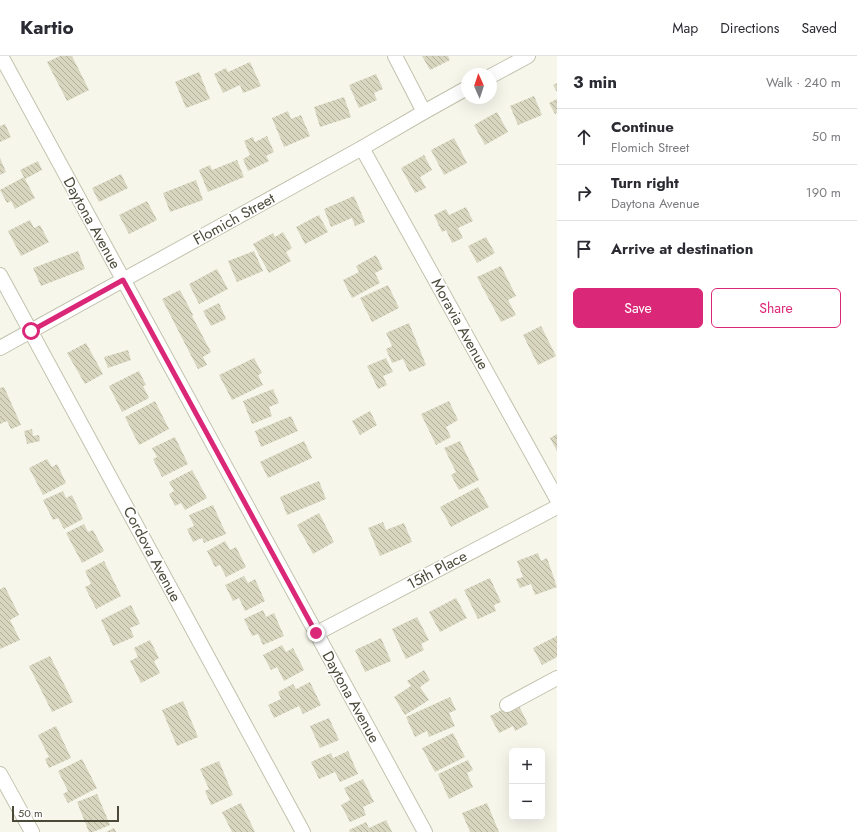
<!DOCTYPE html>
<html lang="en">
<head>
<meta charset="utf-8">
<style>
	:root { --surface:#fff; --page:#f7f7f7; --text:#2b2b33; --muted:#7c7c81; --line:#e1e1e2; --accent:#db2777 }
	body { margin:0; font-family:Jost,sans-serif; background:var(--page); color:var(--text) }
	.controls { position:absolute; right:12px; bottom:12px; display:grid; overflow:hidden; border-radius:6px; box-shadow:0 4px 16px #0002 }
	.controls button { width:36px; height:36px; display:grid; place-items:center; padding:0; border:0; border-bottom:1px solid var(--line); background:var(--surface); color:var(--text); font:20px sans-serif }
	.compass { position:absolute; left:461px; top:12px; width:36px; height:36px; border-radius:50%; background:var(--surface); box-shadow:0 4px 16px #0002; rotate:357deg }
	.scale { position:absolute; left:12px; bottom:10px; width:107px; box-sizing:border-box; padding-left:4px; border:2px solid #4b4938; border-top:0; font-size:11px; line-height:14px; white-space:nowrap; color:#4b4938; -webkit-text-stroke:3px #fff; paint-order:stroke }
	.stop { position:absolute; width:12px; height:12px; margin:-9px; border:3px solid #db2777; border-radius:50%; background:#fff }
	.stop.end { background:#db2777; border-color:#fff; box-shadow:0 1px 4px #0008 }
	.list { margin:0; padding:0; list-style:none }
	h2 { display:flex; justify-content:space-between; align-items:center; height:52px; margin:0; padding:0 16px; font-size:17px }
	h2 small { font-size:13px; font-weight:400; color:var(--muted) }
	.list li { display:grid; grid-template-columns:26px 1fr auto; gap:12px; align-items:center; box-sizing:border-box; height:56px; padding:0 16px; border-top:1px solid var(--line) }
	.list b { display:block; font-size:15px; white-space:nowrap }
	.list p { margin:0; font-size:13px; white-space:nowrap; color:var(--muted) }
	.list em { font-size:13px; font-style:normal; color:var(--muted) }
	.actions { display:flex; gap:8px; padding:12px 16px }
	.actions a { flex:1; padding:9px 0; border:1px solid var(--accent); border-radius:6px; text-align:center; font-size:14px; color:var(--accent) }
	.actions .main { background:var(--accent); color:#fff }
	.icon { flex:none; width:22px; height:22px; fill:none; stroke:currentColor; stroke-width:2; stroke-linecap:round; stroke-linejoin:round }
	.map { position:relative; flex:none; width:557px; height:776px; overflow:hidden }
	header { display:flex; align-items:center; gap:24px; box-sizing:border-box; height:56px; padding:0 20px; background:var(--surface); border-bottom:1px solid var(--line) }
	header strong { font-size:19px }
	nav { display:flex; gap:22px; margin-inline-start:auto; font-size:14px }
	main { display:flex }
	aside { flex:1; background:var(--surface) }
	.map>svg:first-child { display:block }
	.building { fill:url(#building-back-hatch) }
	.lines { fill:none; stroke-linecap:round; stroke-linejoin:round }
	.minor-casing { stroke:#c2c2ad; stroke-width:16 }
	.minor { stroke:#fff; stroke-width:14 }
	.route { stroke:#db2777; stroke-width:5 }
	.labels { text-anchor:middle; dominant-baseline:central; stroke-width:3.5; stroke-linejoin:round; paint-order:stroke }
	.street-label { font-size:15px; fill:#4b4938; stroke:#fff }
</style>
</head>
<body>
<header>
<strong>Kartio</strong>
<nav><a>Map</a><a>Directions</a><a>Saved</a></nav>
</header>
<main>
<div class="map">
<svg width="557" height="776" viewBox="0 0 557 776">
	<defs>
		<pattern id="building-back-hatch" width="6" height="6" patternUnits="userSpaceOnUse"><rect width="6" height="6" fill="#d9d6c0"/><path d="M-1 5l2 2M0 0l6 6M5-1l2 2" fill="none" stroke="#b2b09d"/></pattern>
	</defs>
	<rect width="100%" height="100%" fill="#f6f6eb"/>
	<g class="building">
		<path d="M60 0H72L89 34 67 45 47 6Z"/>
		<path d="M422 0H448L450 4 430 14Z"/>
		<path d="M250 6 261 30 243 37 240 29 223 37 214 18 226 12 228 16Z"/>
		<path d="M199 16 210 43 186 52 175 26Z"/>
		<path d="M376 18 383 33 374 37 377 44 359 52 349 29Z"/>
		<path d="M557 27V36L553 29Z"/>
		<path d="M534 40 542 59 518 69 510 50Z"/>
		<path d="M344 41 351 61 320 71 314 51Z"/>
		<path d="M557 43V57L555 58 549 47Z"/>
		<path d="M288 55 291 63 301 59 310 80 284 91 272 62Z"/>
		<path d="M497 56 508 76 485 89 474 69Z"/>
		<path d="M5 68 11 81 0 86V70Z"/>
		<path d="M267 80 274 96 266 100 269 105 248 115 243 103 250 99 244 85 253 81 255 86Z"/>
		<path d="M454 82 467 107 444 119 431 94Z"/>
		<path d="M424 99 432 114 420 121 426 132 415 137 401 112Z"/>
		<path d="M0 102 6 116 0 119Z"/>
		<path d="M237 104 244 121 208 136 199 114 210 109 212 114Z"/>
		<path d="M38 105 42 114 25 123 35 142 15 153 11 145 7 147 0 134 24 121 20 114Z"/>
		<path d="M121 118 128 132 99 146 92 132Z"/>
		<path d="M196 124 203 144 170 156 163 137Z"/>
		<path d="M354 140 365 166 355 170 352 162 331 171 324 153Z"/>
		<path d="M147 145 157 164 129 178 119 159Z"/>
		<path d="M466 151 473 165 458 172 463 182 452 187 446 174 442 176 434 159 446 153 449 159Z"/>
		<path d="M319 159 328 176 305 188 296 171Z"/>
		<path d="M30 164 34 172 40 169 49 186 21 200 8 175Z"/>
		<path d="M283 176 292 192 286 196 291 205 269 217 253 188 273 177 275 181Z"/>
		<path d="M486 181 495 197 477 207 468 190Z"/>
		<path d="M78 195 85 213 41 230 33 212Z"/>
		<path d="M254 195 263 215 237 226 228 205Z"/>
		<path d="M376 199 383 213 375 217 380 227 352 242 343 224 359 216 356 210Z"/>
		<path d="M501 210 516 240 508 244 516 259 501 266 477 221Z"/>
		<path d="M217 213 228 233 199 248 189 228Z"/>
		<path d="M388 229 399 252 372 266 360 242Z"/>
		<path d="M180 234 193 259 192 260 211 296 203 301 207 309 198 313 162 243Z"/>
		<path d="M219 247 226 263 211 270 203 255Z"/>
		<path d="M409 267 426 309 409 316 403 303 392 307 386 293 392 290 386 277Z"/>
		<path d="M541 270 556 300 538 309 523 279Z"/>
		<path d="M86 287 103 318 85 328 67 297Z"/>
		<path d="M128 294 131 304 108 312 104 301Z"/>
		<path d="M254 302 262 317 258 319 263 329 232 344 219 319Z"/>
		<path d="M386 302 393 316 383 320 387 329 378 333 367 310Z"/>
		<path d="M139 315 146 329 143 330 149 342 122 356 109 330Z"/>
		<path d="M4 331 21 369 11 373 7 365 0 368V332Z"/>
		<path d="M273 333 279 347 269 351 272 360 252 368 243 345Z"/>
		<path d="M155 345 169 373 139 389 125 361Z"/>
		<path d="M449 345 458 364 446 371 451 381 436 389 421 358Z"/>
		<path d="M370 355 377 369 360 379 352 365Z"/>
		<path d="M291 360 298 375 261 391 255 375Z"/>
		<path d="M32 373 33 380 39 379 40 385 27 388 24 375Z"/>
		<path d="M557 378V395L550 382Z"/>
		<path d="M175 381 188 408 162 421 153 403 157 401 152 392Z"/>
		<path d="M304 385 312 402 268 422 260 406Z"/>
		<path d="M460 385 479 424 459 434 451 419 456 416 444 392Z"/>
		<path d="M47 403 52 411 57 408 66 427 43 439 29 412Z"/>
		<path d="M192 414 207 442 185 454 181 447 175 450 169 438 174 435 169 426Z"/>
		<path d="M319 425 326 443 287 459 280 441Z"/>
		<path d="M478 431 489 451 451 471 440 451Z"/>
		<path d="M63 435 66 442 72 439 83 463 64 473 58 462 53 464 43 444Z"/>
		<path d="M213 449 226 478 204 487 202 482 193 486 187 473 194 470 189 459Z"/>
		<path d="M319 457 334 486 313 498 297 469Z"/>
		<path d="M383 466 386 474 404 467 412 486 380 500 368 472Z"/>
		<path d="M84 468 88 476 93 474 104 495 82 507 66 477Z"/>
		<path d="M225 485 230 494 236 491 246 511 226 521 220 509 215 511 207 495Z"/>
		<path d="M538 497 541 505 547 502 557 531 535 539 531 528 520 532 516 523 523 521 517 505Z"/>
		<path d="M104 505 121 540 96 553 85 531 91 528 85 515Z"/>
		<path d="M244 520 248 527 255 523 265 545 245 555 239 542 233 545 225 529Z"/>
		<path d="M490 522 501 546 494 549 496 555 478 563 464 534Z"/>
		<path d="M5 531 19 559 10 564 20 584 0 593V533Z"/>
		<path d="M456 542 467 562 440 576 429 556Z"/>
		<path d="M131 549 140 568 130 572 134 581 113 590 101 564Z"/>
		<path d="M263 554 266 561 274 557 284 580 263 589 258 578 252 580 244 563Z"/>
		<path d="M417 561 429 584 421 588 424 594 406 603 392 573Z"/>
		<path d="M557 580V601L542 609 533 592Z"/>
		<path d="M381 582 391 605 365 616 355 594Z"/>
		<path d="M150 584 159 602 154 605 160 617 141 627 130 605 138 601 134 592Z"/>
		<path d="M282 589 286 596 293 592 304 614 284 625 277 611 271 614 263 599Z"/>
		<path d="M50 600 73 646 52 656 29 610Z"/>
		<path d="M424 614 430 624 420 631 429 644 405 659 394 641 411 630 407 625Z"/>
		<path d="M310 626 321 649 303 658 299 650 274 662 268 649 281 643 278 636 293 628 296 633Z"/>
		<path d="M450 641 456 654 449 657 455 670 429 681 427 675 415 681 406 661Z"/>
		<path d="M183 645 198 681 177 690 162 654Z"/>
		<path d="M517 646 528 668 515 675 513 670 499 677 490 660Z"/>
		<path d="M329 662 339 684 320 692 310 670Z"/>
		<path d="M56 670 71 702 49 712 45 703 49 701 38 679Z"/>
		<path d="M453 677 465 701 435 716 422 692Z"/>
		<path d="M348 695 358 718 340 726 335 716 319 723 311 706 331 697 333 702Z"/>
		<path d="M82 703 97 732 68 747 63 738 68 735 58 715Z"/>
		<path d="M468 704 473 714 467 717 473 731 449 743 438 718Z"/>
		<path d="M219 705 233 739 211 749 205 735 209 733 200 713Z"/>
		<path d="M363 723 374 746 363 751 366 759 350 766 341 749 350 744 344 732Z"/>
		<path d="M97 738 110 769 93 776H89L77 746Z"/>
		<path d="M241 747 255 776H232L222 756Z"/>
		<path d="M487 747 499 776H470L462 757Z"/>
		<path d="M386 764 392 776H350L349 774 366 766 369 772Z"/>
		<path d="M114 772 116 776H106Z"/>
	</g>
	<g class="lines">
		<defs>
			<g id="minor">
				<path d="M1 0 425 776"/>
				<path d="M395 0 424 56"/>
				<path d="M491 20 528 0"/>
				<path d="M362 92 557 443"/>
				<path d="M0 219 303 776"/>
				<path d="M0 292 362 92 424 56 467 32"/>
				<path d="M317 577 557 451"/>
				<path d="M507 649 557 622"/>
				<path d="M0 718 32 776"/>
			</g>
		</defs>
		<use href="#minor" class="minor-casing"/>
		<use href="#minor" class="minor"/>
	</g>
	<g class="lines">
		<path class="route" d="M31 275 123 224 316 577"/>
	</g>
	<g class="labels">
		<g class="street-label">
			<text transform="translate(234 163) rotate(-29)">Flomich Street</text>
			<text transform="translate(92 167) rotate(61)">Daytona Avenue</text>
			<text transform="translate(460 268) rotate(61)">Moravia Avenue</text>
			<text transform="translate(152 498) rotate(62)">Cordova Avenue</text>
			<text transform="translate(437 514) rotate(-28)">15th Place</text>
			<text transform="translate(351 641) rotate(61)">Daytona Avenue</text>
		</g>
	</g>
</svg>
<div class="controls">
<button>+</button>
<button>−</button>
</div>
<svg class="compass" viewBox="-18 -18 36 36"><path d="M0-13l5 13h-10z" fill="#e53935"/><path d="M0 13l5-13h-10z" fill="#7c7c81"/></svg>
<div class="scale">50 m</div>
<div class="stop" style="left:31px;top:275px"></div>
<div class="stop end" style="left:316px;top:577px"></div>
</div>
<aside>
<h2>3 min<small>Walk · 240 m</small></h2>
<ul class="list">
<li><svg class="icon" aria-label="ahead" viewBox="0 0 24 24"><path d="M12 20V5M6 11l6-6 6 6"/></svg><div><b>Continue</b><p>Flomich Street</p></div><em>50 m</em></li>
<li><svg class="icon" aria-label="right" viewBox="0 0 24 24"><path d="M7 20v-9h11M14 6l5 5-5 5"/></svg><div><b>Turn right</b><p>Daytona Avenue</p></div><em>190 m</em></li>
<li><svg class="icon" aria-label="arrive" viewBox="0 0 24 24"><path d="M6 21V4h12l-3 4 3 4H6"/></svg><div><b>Arrive at destination</b></div></li>
</ul>
<div class="actions"><a class="main">Save</a><a>Share</a></div>
</aside>
</main>
</body>
</html>
